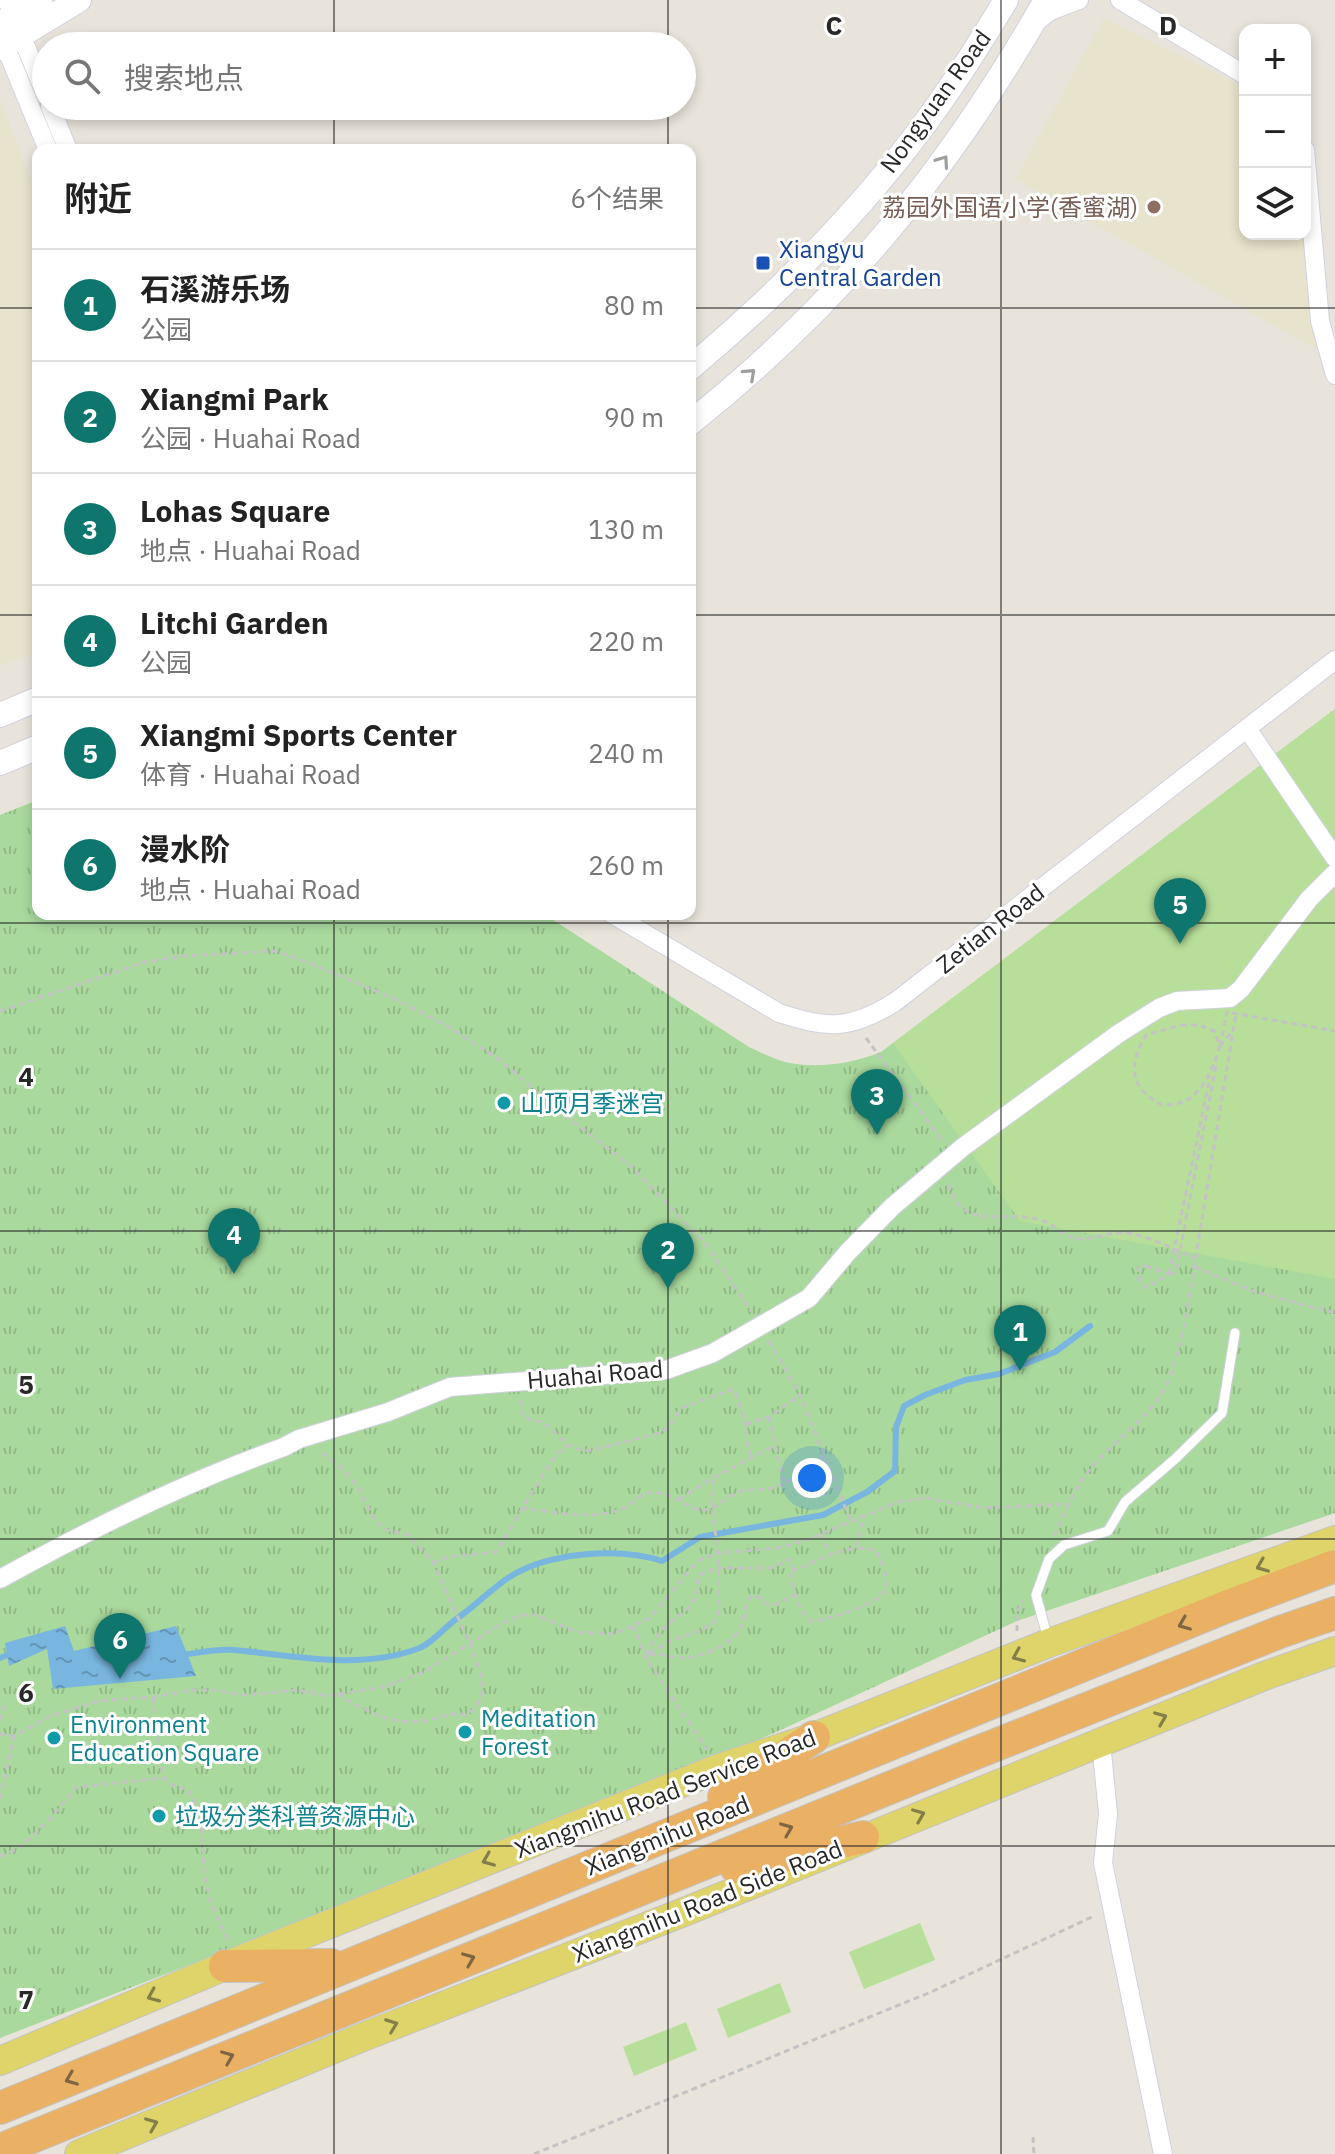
<!DOCTYPE html>
<html lang="zh">
<head>
<meta charset="utf-8">
<style>
	:root { --surface:#fff; --page:#f2f2f2; --text:#222; --muted:#767676; --line:#e0e0e0; --accent:#0f766e }
	body { margin:0; font-family:"IBM Plex Sans","Noto Sans SC",sans-serif; background:var(--page); color:var(--text) }
	.controls { position:absolute; right:24px; top:24px; display:grid; overflow:hidden; border-radius:16px; box-shadow:0 4px 12px #0003 }
	.controls button { width:72px; height:72px; display:grid; place-items:center; padding:0; border:0; border-bottom:2px solid var(--line); background:var(--surface); color:var(--text); font:40px sans-serif }
	.you { position:absolute; left:812px; top:1478px; width:28px; height:28px; margin:-20px; border:6px solid #fff; border-radius:50%; background:#1a73e8; box-shadow:0 0 0 12px #1a73e833 }
	.badge { display:grid; place-items:center; width:52px; height:52px; border-radius:50%; background:var(--accent); color:#fff; font-size:26px; font-weight:700 }
	.pin { position:absolute; translate:-50% -66px; filter:drop-shadow(0 2px 4px #0008) }
	.pin::after { content:''; position:absolute; top:42px; width:28px; height:24px; background:inherit; clip-path:polygon(0 0,100% 0,50% 100%) }
	.list { margin:0; padding:0; list-style:none }
	h2 { display:flex; justify-content:space-between; align-items:center; height:104px; margin:0; padding:0 32px; font-size:34px }
	h2 small { font-size:26px; font-weight:400; color:var(--muted) }
	.list li { display:grid; grid-template-columns:52px 1fr auto; gap:24px; align-items:center; box-sizing:border-box; height:112px; padding:0 32px; border-top:2px solid var(--line) }
	.list b { display:block; font-size:30px; white-space:nowrap }
	.list p { margin:0; font-size:26px; white-space:nowrap; color:var(--muted) }
	.list em { font-size:26px; font-style:normal; color:var(--muted) }
	.icon { flex:none; width:44px; height:44px; fill:none; stroke:currentColor; stroke-width:2; stroke-linecap:round; stroke-linejoin:round }
	.map { position:relative; flex:none; width:1335px; height:2154px; overflow:hidden }
	.search { position:absolute; background:var(--surface); box-shadow:0 4px 12px #0003; left:32px; top:32px; width:664px; height:88px; display:flex; align-items:center; gap:20px; box-sizing:border-box; padding:0 28px; border-radius:44px; color:var(--muted); font-size:30px }
	.panel { position:absolute; background:var(--surface); box-shadow:0 4px 12px #0003; left:32px; top:144px; width:664px; height:776px; border-radius:16px }
	.map>svg:first-child { display:block }
	.education { fill:#e8e3cc }
	.park { fill:url(#park-tufts) }
	.pitch { fill:#b8df9a }
	.water { fill:url(#water-ripples) }
	.lines { fill:none; stroke-linecap:round; stroke-linejoin:round }
	.stream { stroke:#79b6df; stroke-width:6 }
	.lane-casing { stroke:#d0d1df; stroke-width:11 }
	.street-casing { stroke:#d0d1df; stroke-width:20 }
	.secondary-casing { stroke:#d0d1df; stroke-width:26 }
	.primary-casing { stroke:#c3c3c3; stroke-width:30 }
	.highway-casing { stroke:#c3c3c3; stroke-width:34 }
	.path { stroke:#c3c3c3; stroke-width:3; stroke-dasharray:6 4; stroke-linecap:butt }
	.lane { stroke:#fff; stroke-width:9 }
	.street { stroke:#fff; stroke-width:18 }
	.secondary { stroke:#fff; stroke-width:24 }
	.primary { stroke:#dfd469; stroke-width:28 }
	.highway { stroke:#eab164; stroke-width:32 }
	.path-bridge { stroke:#c3c3c3; stroke-width:3; stroke-dasharray:6 4; stroke-linecap:butt }
	.oneway { stroke:#9e9e9e }
	.oneway2 { stroke:#847e48 }
	.oneway3 { stroke:#7f6643 }
	.grid { fill:none; stroke:#282828; stroke-width:2; stroke-opacity:0.55 }
	.education-dot { fill:#8d6e63; stroke:#fff; stroke-width:3 }
	.transit-dot { fill:#1a4fb4; stroke:#fff; stroke-width:3 }
	.culture-dot { fill:#0f9aa8; stroke:#fff; stroke-width:3 }
	.labels { text-anchor:middle; dominant-baseline:central; stroke-width:6; stroke-linejoin:round; paint-order:stroke }
	.street-label { font-size:24px; fill:#282828; stroke:#fff }
	.education-label { font-size:24px; fill:#785e54; stroke:#fff; text-anchor:end }
	.transit-label { font-size:24px; fill:#164399; stroke:#fff; text-anchor:start }
	.culture-label { font-size:24px; fill:#0d838f; stroke:#fff; text-anchor:start }
	.grid-label { font-size:26px; text-anchor:middle; font-weight:bold; fill:#282828; stroke:#fff; stroke-width:6; stroke-linejoin:round; paint-order:stroke }
</style>
</head>
<body>
<div class="map">
<svg width="1335" height="2154" viewBox="0 0 1335 2154">
	<defs>
		<pattern id="park-tufts" width="24" height="20" patternUnits="userSpaceOnUse" patternTransform="scale(2)"><rect width="24" height="20" fill="#a9d99d"/><path d="M3 7l-1-3M5 7V3M7 7l1-3M15 17l-1-3M17 17v-4M19 17l1-3" fill="none" stroke="#91ba87"/></pattern>
		<pattern id="water-ripples" width="26" height="14" patternUnits="userSpaceOnUse" patternTransform="scale(2)"><rect width="26" height="14" fill="#79b6df"/><path d="M2 4q2-2 4 0t4 0M15 11q2-2 4 0t4 0" fill="none" stroke="#6394b5"/></pattern>
	</defs>
	<rect width="100%" height="100%" fill="#e8e4db"/>
	<g class="education">
		<path d="M1104 18 1245 88V234H1303L1319 351 1015 179Z"/>
		<path d="M0 99 38 199V652L0 666Z"/>
	</g>
	<path class="park" d="M1335 709V1513L1017 1621 772 1734 578 1815 0 2038V815L38 800V914H544L749 1047C760 1052 773 1059 785 1062 817 1069 851 1064 881 1052Z"/>
	<g class="pitch">
		<path d="M1335 709V1279L1020 1221 893 1043Z"/>
		<path d="M920 1923 935 1960 864 1989 849 1952Z"/>
		<path d="M780 1983 791 2012 728 2038 717 2009Z"/>
		<path d="M686 2022 697 2050 634 2076 623 2047Z"/>
	</g>
	<path class="water" d="M65 1626 74 1651 176 1626 196 1676 53 1689 47 1649 9 1666 5 1643Z"/>
	<g class="lines">
		<g class="stream">
			<path d="M181 1655C198 1653 218 1648 235 1650 295 1656 359 1670 417 1649 430 1645 444 1628 455 1620 474 1607 490 1590 508 1578 547 1552 619 1547 662 1561L700 1537 823 1515 867 1492 895 1471 896 1427 904 1406 925 1395 965 1380 999 1374 1055 1352 1090 1326"/>
			<path d="M0 1658 12 1653"/>
		</g>
		<defs>
			<path id="lane" d="M1048 1639 1036 1595 1049 1559 1064 1545 1108 1531 1125 1502 1175 1459 1222 1413 1235 1333"/>
			<g id="street">
				<path d="M7 0 46 96"/>
				<path d="M1120 0 1245 75"/>
				<path d="M1035 23 1050 11 1079 0"/>
				<path d="M1 36 48 150"/>
				<path d="M50 106 68 150"/>
				<path d="M1305 150 1320 321 1335 375"/>
				<path d="M1248 730 1335 858"/>
				<path d="M612 914 779 1013C829 1029 850 1030 895 1002L1335 660"/>
				<path d="M0 1579C92 1528 185 1482 284 1447L299 1439 388 1412 450 1387 666 1370 713 1353 809 1298 848 1252 892 1207 963 1147 1118 1034 1159 1008 1177 1001 1230 998 1241 989 1309 899 1335 873"/>
				<path d="M1101 1742 1108 1814 1103 1863 1163 2154"/>
			</g>
			<g id="secondary">
				<path d="M0 24 40 0"/>
				<path d="M0 48 79 0"/>
				<path d="M690 368C789 285 882 190 954 82 972 56 989 28 1006 0"/>
				<path d="M690 423C842 302 950 169 1046 0"/>
				<path d="M0 715 38 699"/>
				<path d="M0 763 38 747"/>
			</g>
			<g id="primary">
				<path d="M0 2061 225 1966 719 1768 814 1737 1049 1643 1335 1540"/>
				<path d="M79 2154 363 2037 684 1912 1264 1676 1335 1651"/>
			</g>
			<g id="highway">
				<path d="M724 1797 814 1737"/>
				<path d="M736 1867 863 1837"/>
				<path d="M225 1966 331 1965"/>
				<path d="M0 2108 1223 1608 1335 1566"/>
				<path d="M0 2150 968 1756 1280 1632 1335 1613"/>
			</g>
		</defs>
		<use href="#lane" class="lane-casing"/>
		<use href="#street" class="street-casing"/>
		<use href="#secondary" class="secondary-casing"/>
		<use href="#primary" class="primary-casing"/>
		<use href="#highway" class="highway-casing"/>
		<g class="path">
			<path d="M0 1011 145 962 183 956 276 951 312 964 397 1000 447 1026 500 1060 555 1108 631 1166 706 1244 751 1311"/>
			<path d="M1181 1025H1199L1214 1031 1220 1046C1210 1075 1199 1107 1162 1105 1129 1088 1128 1065 1146 1035Z"/>
			<path d="M866 1038 942 1141"/>
			<path d="M1220 1046 1233 1030"/>
			<path d="M948 1184C963 1236 1008 1206 1046 1222 1058 1227 1064 1238 1078 1239 1093 1240 1110 1231 1126 1233 1150 1236 1173 1249 1195 1258"/>
			<path d="M1186 1219 1217 1061"/>
			<path d="M1146 1266 1169 1274 1146 1288 1140 1282 1138 1268Z"/>
			<path d="M1195 1267 1255 1292 1335 1313"/>
			<path d="M769 1341 800 1395 851 1522"/>
			<path d="M520 1400 523 1416 530 1420 543 1422 568 1445 583 1451 592 1450 656 1434 668 1428 681 1408 734 1389 746 1424 747 1444 752 1457"/>
			<path d="M769 1417 784 1483"/>
			<path d="M746 1424 769 1417 800 1395"/>
			<path d="M322 1453 345 1471 357 1486 376 1522 387 1530 408 1535 433 1562 470 1644 482 1677V1697L473 1710 466 1715C448 1711 440 1719 422 1721 391 1726 363 1709 337 1694"/>
			<path d="M679 1499 713 1478 776 1445"/>
			<path d="M522 1508C554 1512 588 1520 620 1510 630 1507 635 1497 645 1494 672 1487 684 1510 703 1510 716 1510 725 1498 736 1493 748 1487 759 1492 772 1488 791 1483 808 1467 824 1455"/>
			<path d="M821 1534 830 1556"/>
			<path d="M1054 1536C1062 1519 1069 1501 1079 1485 1098 1453 1132 1432 1155 1403 1172 1382 1177 1353 1184 1328L1236 1013"/>
			<path d="M856 1547 864 1516"/>
			<path d="M433 1562 448 1557 496 1552 548 1466 558 1453 568 1445"/>
			<path d="M633 1626 648 1661 707 1750"/>
			<path d="M1017 1631V1613L1023 1600"/>
			<path d="M649 1653 672 1640 702 1630 714 1622 719 1610 718 1553 712 1508 713 1478"/>
			<path d="M646 1655C651 1645 656 1636 664 1628 686 1607 697 1611 698 1575L718 1568H771L789 1559 794 1571 790 1576C794 1591 799 1615 813 1622 829 1618 884 1604 886 1587 888 1574 881 1562 876 1551 851 1541 817 1561 794 1571"/>
			<path d="M649 1655C662 1653 669 1657 681 1658 697 1659 729 1645 739 1631 746 1620 742 1607 752 1596L759 1597 767 1604 774 1605 795 1595"/>
			<path d="M153 1697 163 1777"/>
			<path d="M0 1721 4 1704"/>
			<path d="M0 1734 14 1736"/>
			<path d="M0 1799 14 1736 50 1716 98 1701 153 1697 192 1690H215L243 1695 298 1690 327 1696 383 1687 424 1672 501 1624 520 1615H536L577 1632 613 1634 650 1618 697 1561 718 1553 778 1548 806 1540 898 1502 927 1498 984 1508 1069 1504"/>
			<path d="M0 1856C28 1849 58 1809 77 1787L163 1778 175 1787 187 1789C207 1814 200 1845 205 1875 208 1898 218 1921 229 1941"/>
			<path d="M1033 2137 1034 2154"/>
			<path d="M534 2154 931 1992 1094 1916"/>
		</g>
		<use href="#lane" class="lane"/>
		<use href="#street" class="street"/>
		<use href="#secondary" class="secondary"/>
		<use href="#primary" class="primary"/>
		<use href="#highway" class="highway"/>
		<g class="path-bridge">
			<path d="M1220 1046 1227 1012 1335 1031"/>
			<path d="M1169 1274 1210 1077"/>
			<path d="M1169 1274 1175 1273 1177 1267 1186 1219"/>
		</g>
	</g>
	<defs><path id="oneway-chevron" d="M-2-3.5L2.5 0L-2 3.5" fill="none" stroke-width="1.6" stroke-linecap="round" stroke-linejoin="round" transform="scale(2)"/></defs>
	<g class="oneway">
		<use href="#oneway-chevron" transform="translate(943 161) rotate(-55)"/>
		<use href="#oneway-chevron" transform="translate(750 374) rotate(-43)"/>
	</g>
	<g class="oneway2">
		<use href="#oneway-chevron" transform="translate(1262 1566) rotate(158)"/>
		<use href="#oneway-chevron" transform="translate(1018 1656) rotate(157)"/>
		<use href="#oneway-chevron" transform="translate(1161 1718) rotate(-22)"/>
		<use href="#oneway-chevron" transform="translate(919 1815) rotate(-22)"/>
		<use href="#oneway-chevron" transform="translate(488 1860) rotate(158)"/>
		<use href="#oneway-chevron" transform="translate(153 1996) rotate(157)"/>
		<use href="#oneway-chevron" transform="translate(392 2025) rotate(-21)"/>
		<use href="#oneway-chevron" transform="translate(152 2124) rotate(-22)"/>
	</g>
	<g class="oneway3">
		<use href="#oneway-chevron" transform="translate(1184 1624) rotate(158)"/>
		<use href="#oneway-chevron" transform="translate(787 1829) rotate(-22)"/>
		<use href="#oneway-chevron" transform="translate(469 1959) rotate(-22)"/>
		<use href="#oneway-chevron" transform="translate(228 2057) rotate(-22)"/>
		<use href="#oneway-chevron" transform="translate(71 2079) rotate(158)"/>
	</g>
	<path class="grid" d="M334 0V46M668 0V46M1001 0V2154M334 106V150M668 106V150M0 308H38M690 308H1335M0 615H38M690 615H1335M334 914V2154M668 914V2154M0 923H1335M0 1231H1335M0 1539H1335M0 1846H1335"/>
	<circle class="education-dot" cx="1154" cy="207" r="8"/>
	<rect class="transit-dot" x="755" y="255" width="16" height="16" rx="4"/>
	<g class="culture-dot">
		<circle cx="504" cy="1103" r="8"/>
		<circle cx="465" cy="1732" r="8"/>
		<circle cx="54" cy="1738" r="8"/>
		<circle cx="159" cy="1816" r="8"/>
	</g>
	<g class="labels">
		<g class="street-label">
			<text transform="translate(935 101) rotate(-54)">Nongyuan Road</text>
			<text transform="translate(990 928) rotate(-38)">Zetian Road</text>
			<text transform="translate(595 1374) rotate(-5)">Huahai Road</text>
			<text transform="translate(665 1793) rotate(-21)">Xiangmihu Road Service Road</text>
			<text transform="translate(667 1835) rotate(-22)">Xiangmihu Road</text>
			<text transform="translate(707 1901) rotate(-22)">Xiangmihu Road Side Road</text>
		</g>
		<g class="education-label">
			<text x="1138" y="207">荔园外国语小学(香蜜湖)</text>
		</g>
		<g class="transit-label">
			<text x="779" y="249">Xiangyu<tspan x="779" dy="28">Central Garden</tspan></text>
		</g>
		<g class="culture-label">
			<text x="520" y="1103">山顶月季迷宫</text>
			<text x="481" y="1718">Meditation<tspan x="481" dy="28">Forest</tspan></text>
			<text x="70" y="1724">Environment<tspan x="70" dy="28">Education Square</tspan></text>
			<text x="175" y="1816">垃圾分类科普资源中心</text>
		</g>
	</g>
	<g class="grid-label">
		<text x="834" y="35">C</text>
		<text x="1168" y="35">D</text>
		<text x="26" y="1086">4</text>
		<text x="26" y="1394">5</text>
		<text x="26" y="1702">6</text>
		<text x="26" y="2009">7</text>
	</g>
</svg>
<div class="controls">
<button>+</button>
<button>−</button>
<button><svg class="icon" aria-label="layers" viewBox="0 0 24 24"><path d="M12 4l9 5-9 5-9-5zM3 14l9 5 9-5"/></svg></button>
</div>
<div class="you"></div>
<div class="pin badge" style="left:1020px;top:1371px">1</div>
<div class="pin badge" style="left:668px;top:1289px">2</div>
<div class="pin badge" style="left:877px;top:1135px">3</div>
<div class="pin badge" style="left:234px;top:1274px">4</div>
<div class="pin badge" style="left:1180px;top:944px">5</div>
<div class="pin badge" style="left:120px;top:1679px">6</div>
<div class="search"><svg class="icon" aria-label="search" viewBox="0 0 24 24"><circle cx="10" cy="10" r="6"/><path d="M15 15l6 6"/></svg>搜索地点</div>
<section class="panel">
<h2>附近<small>6个结果</small></h2>
<ul class="list">
<li><span class="badge">1</span><div><b>石溪游乐场</b><p>公园</p></div><em>80 m</em></li>
<li><span class="badge">2</span><div><b>Xiangmi Park</b><p>公园 · Huahai Road</p></div><em>90 m</em></li>
<li><span class="badge">3</span><div><b>Lohas Square</b><p>地点 · Huahai Road</p></div><em>130 m</em></li>
<li><span class="badge">4</span><div><b>Litchi Garden</b><p>公园</p></div><em>220 m</em></li>
<li><span class="badge">5</span><div><b>Xiangmi Sports Center</b><p>体育 · Huahai Road</p></div><em>240 m</em></li>
<li><span class="badge">6</span><div><b>漫水阶</b><p>地点 · Huahai Road</p></div><em>260 m</em></li>
</ul>
</section>
</div>
</body>
</html>
